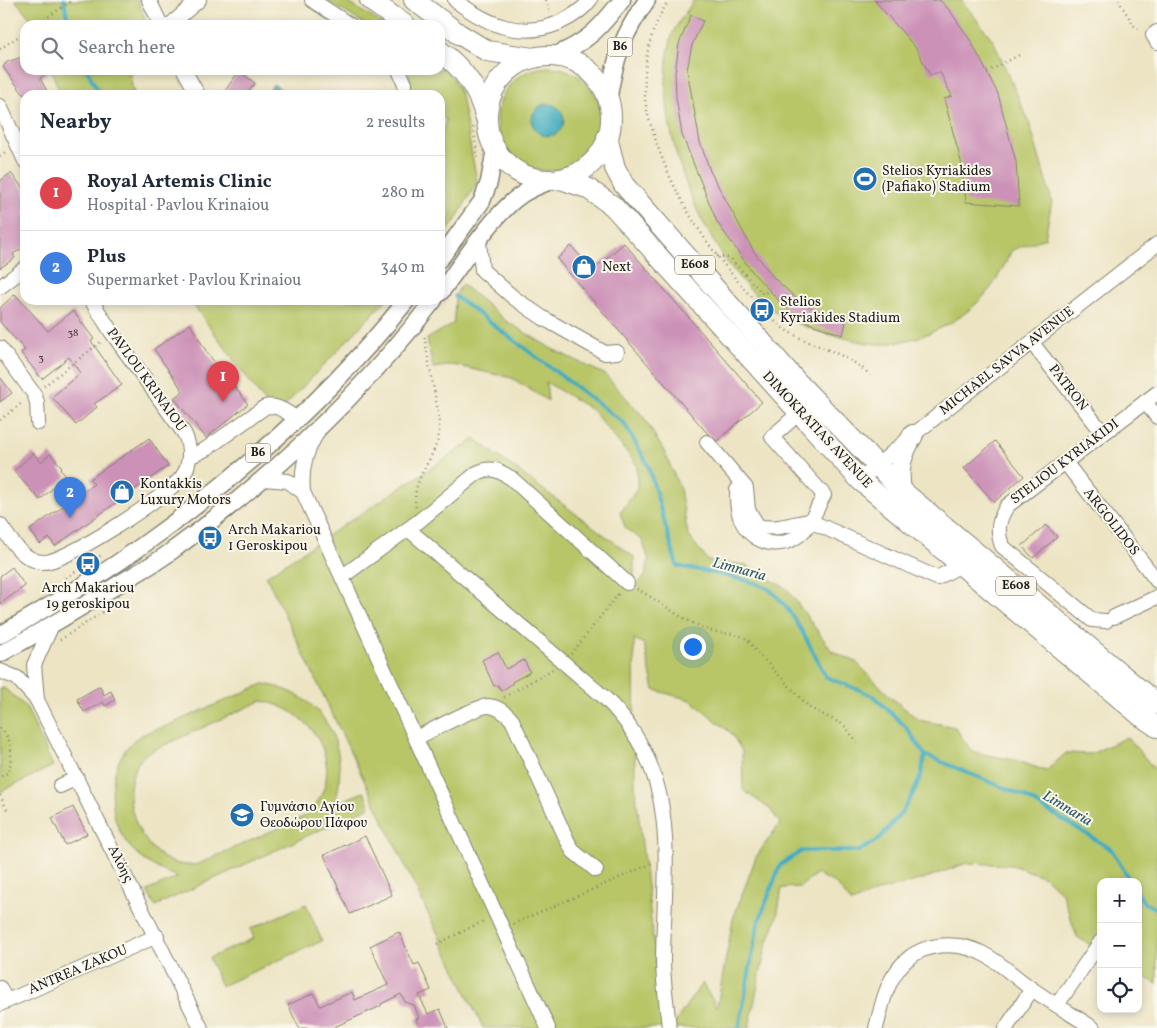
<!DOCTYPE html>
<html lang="en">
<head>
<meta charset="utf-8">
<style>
	:root { --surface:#fff; --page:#f2f2f3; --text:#1f2937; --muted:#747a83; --line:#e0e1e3; --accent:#111827 }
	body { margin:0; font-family:Vollkorn,serif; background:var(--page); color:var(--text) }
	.controls { position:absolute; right:15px; bottom:15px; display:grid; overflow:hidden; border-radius:10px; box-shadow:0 2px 8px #0003 }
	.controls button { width:45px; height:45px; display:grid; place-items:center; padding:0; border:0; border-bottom:1px solid var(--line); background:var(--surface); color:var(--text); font:25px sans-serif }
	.you { position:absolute; left:692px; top:646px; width:18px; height:18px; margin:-12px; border:4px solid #fff; border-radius:50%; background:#1a73e8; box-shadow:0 0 0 8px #1a73e833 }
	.badge { display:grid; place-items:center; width:32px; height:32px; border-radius:50%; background:var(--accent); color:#fff; font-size:16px; font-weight:700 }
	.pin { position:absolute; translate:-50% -41px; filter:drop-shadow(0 1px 2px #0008) }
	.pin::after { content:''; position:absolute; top:26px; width:18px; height:15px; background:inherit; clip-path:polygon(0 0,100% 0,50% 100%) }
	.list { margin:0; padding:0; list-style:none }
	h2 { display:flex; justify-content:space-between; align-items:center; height:65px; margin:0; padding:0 20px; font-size:21px }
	h2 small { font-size:16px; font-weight:400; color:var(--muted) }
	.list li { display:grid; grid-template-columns:32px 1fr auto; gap:15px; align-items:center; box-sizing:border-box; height:75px; padding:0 20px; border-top:1px solid var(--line) }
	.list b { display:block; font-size:19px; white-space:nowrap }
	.list p { margin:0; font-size:16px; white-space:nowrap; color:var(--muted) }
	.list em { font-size:16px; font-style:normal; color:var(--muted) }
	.icon { flex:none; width:28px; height:28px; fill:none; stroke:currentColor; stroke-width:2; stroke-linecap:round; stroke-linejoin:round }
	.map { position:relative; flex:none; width:1157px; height:1028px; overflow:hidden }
	.search { position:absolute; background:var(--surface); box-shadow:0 2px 8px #0003; left:20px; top:20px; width:425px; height:55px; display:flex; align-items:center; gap:12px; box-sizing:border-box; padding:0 18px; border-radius:15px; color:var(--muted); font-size:19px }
	.panel { position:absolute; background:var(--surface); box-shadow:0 2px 8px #0003; left:20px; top:90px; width:425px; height:215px; border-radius:15px }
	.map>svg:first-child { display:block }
	.green { fill:#b8c668; stroke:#6a7142; fill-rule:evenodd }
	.water { fill:#3eabbd; stroke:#2d646c }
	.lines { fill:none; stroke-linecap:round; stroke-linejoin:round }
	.stream { stroke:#3eabbd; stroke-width:4 }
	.building { fill:#cc91b7 }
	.minor-casing { stroke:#848070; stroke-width:16 }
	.major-casing { stroke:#848070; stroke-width:19 }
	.highway-casing { stroke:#848070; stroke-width:22 }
	.path { stroke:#848070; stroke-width:2.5; stroke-dasharray:1 4; stroke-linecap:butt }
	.minor { stroke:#fff; stroke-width:14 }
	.major { stroke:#fff; stroke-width:16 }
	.highway { stroke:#fff; stroke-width:20 }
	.labels { text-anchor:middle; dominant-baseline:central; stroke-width:4; stroke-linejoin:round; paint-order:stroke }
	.number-label { font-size:11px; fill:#483943 }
	.shield { fill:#fbf7ec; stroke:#5f5e5a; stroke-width:1 }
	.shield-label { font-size:12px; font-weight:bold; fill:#1c1c1c }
	.poi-label { font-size:14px; fill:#1c1c1c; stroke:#fbf7ec; text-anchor:start }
	.street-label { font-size:14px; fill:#1c1c1c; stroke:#fbf7ec }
	.water-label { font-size:15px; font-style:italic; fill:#2b5c64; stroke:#fbf7ec }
</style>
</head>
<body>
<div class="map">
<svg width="1157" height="1028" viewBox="0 0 1157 1028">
	<rect width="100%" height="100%" fill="#fbf7ec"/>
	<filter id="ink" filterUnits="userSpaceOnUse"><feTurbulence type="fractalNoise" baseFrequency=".02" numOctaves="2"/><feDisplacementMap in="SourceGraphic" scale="10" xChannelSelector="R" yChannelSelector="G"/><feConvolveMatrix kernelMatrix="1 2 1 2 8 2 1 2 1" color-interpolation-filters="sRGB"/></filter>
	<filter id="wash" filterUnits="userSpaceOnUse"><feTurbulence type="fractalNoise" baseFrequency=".0096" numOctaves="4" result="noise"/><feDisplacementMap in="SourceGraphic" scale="20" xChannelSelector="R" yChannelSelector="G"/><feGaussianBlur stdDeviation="1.12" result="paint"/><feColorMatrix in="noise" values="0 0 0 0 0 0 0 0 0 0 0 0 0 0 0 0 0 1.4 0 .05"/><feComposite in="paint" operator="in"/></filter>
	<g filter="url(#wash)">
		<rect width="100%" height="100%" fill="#ece4c3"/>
		<g class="green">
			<path d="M15 0H138L147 25H34L31 19Z"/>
			<path d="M326 0H344L384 25H366Z"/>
			<path d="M694 0H961L993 40 1029 122 1052 201 1045 238 1012 250C1005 263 999 278 989 290 965 320 924 341 884 344 869 345 851 339 836 336 813 330 790 323 770 308 702 255 649 124 671 39 674 26 687 12 694 0Z"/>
			<circle cx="549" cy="119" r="52"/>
			<path d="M440 67 452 77 461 95 477 182 454 223 440 239V138L446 120 440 115V95L411 94 409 70H440Z"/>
			<path d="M51 70H129L134 95H61Z"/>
			<path d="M462 284 506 321 552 349 604 374 643 416 665 453 680 489 688 535 708 561 746 565 787 589 832 651 856 662 893 699 919 720 955 727 972 752 1015 760 1046 771 1066 753 1091 754 1127 737 1157 772V984L1138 973V882H1101V951L1077 937 1062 893 1045 877 1012 865 967 863 923 879 876 892 852 903 835 883 816 874 800 887 782 888 777 917 766 947 749 1028H673V1025L702 983 717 1007 733 919 756 857 780 823 770 809 743 790 742 751 732 734 691 700 654 690 644 644 634 639 635 786 664 1028H483L266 576 475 439 634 557V588L645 576 649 560 642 540 626 529 620 513 637 489V465L592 410 546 382 548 401 512 378 453 365 433 368 427 339 454 323 455 296Z"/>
			<path d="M190 300H386L275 416Z"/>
			<path d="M263 684C325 693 351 747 335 803L364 792 370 807 155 906 147 891 178 877C149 867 124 850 115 818 109 792 112 760 134 740 142 733 158 729 169 725 200 711 231 698 263 684ZM261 701C318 709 351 776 305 816L198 864C145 876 106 787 147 753Z"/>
			<path d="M4 688 26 707 53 766 0 792V689Z"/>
			<path d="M306 904 322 941 221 986 209 958 254 938 250 929Z"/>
		</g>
		<g class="water">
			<path d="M273 84 282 90 279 95H267Z"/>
			<circle cx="548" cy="120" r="16"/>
		</g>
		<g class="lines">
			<g class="stream">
				<path d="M64 0 69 25"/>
				<path d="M87 70 100 95"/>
				<path d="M455 296 624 423 648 465 677 566C697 570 757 580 770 590 794 610 812 650 826 677L872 695 906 727 925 755 1024 796 1111 849 1131 882"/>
				<path d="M1138 893 1144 903 1157 909"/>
				<path d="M739 1028 758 924 780 865 802 851H859L878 840 902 812 913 794 921 775 925 755"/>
			</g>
		</g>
		<g id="blocks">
			<g class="building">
				<path d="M874 0H940L950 11 971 41 998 94 1016 162 1019 206 966 202 962 165 944 99 952 96 940 72 930 75 916 48Z"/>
				<path d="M691 15 703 21 692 45 687 70 700 142 710 171 754 252 774 278 798 300 821 313 846 322 843 335 811 324 788 310 753 273 717 222 682 135 676 97 675 73 679 44Z"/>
				<path d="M25 56V70H52L40 78 49 95H24L3 67 7 62Z"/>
				<path d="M239 71 255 83 246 95H222Z"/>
				<path d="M11 173 25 191V247L13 254 15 258 0 268V181Z"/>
				<path d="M624 243 762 402 717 441 708 434 557 259 571 246 593 270Z"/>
				<path d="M15 294 48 331 73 311 94 339 91 341 122 385 94 404 97 407 76 425 52 397 80 373 69 357 42 379 21 353 25 350 0 322V308Z"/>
				<path d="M190 324 208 354 248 404 206 438 174 398 183 391 154 349Z"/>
				<path d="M0 377 12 393 0 402Z"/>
				<path d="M149 438 168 466 55 546 49 538 40 544 30 530 94 484 90 479Z"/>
				<path d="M995 441 1024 476 994 502 964 468Z"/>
				<path d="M33 453 41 462 50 454 62 467 60 469 66 476 40 500 14 471Z"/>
				<path d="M1046 525 1057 537 1033 558 1022 546Z"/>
				<path d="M12 567 25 586 0 604V576Z"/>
				<path d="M498 652 506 669 524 660 530 672 512 682V684L501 691 498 685 494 686 482 660Z"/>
				<path d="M100 686 104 695 111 691 115 700 105 706 103 702 84 712 77 699Z"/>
				<path d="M73 807 87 834 65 845 52 818Z"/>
				<path d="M365 836 392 895 350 914 324 855Z"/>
				<path d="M399 932 414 965 419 963 431 990 419 995 428 1014 440 1009 448 1028H420L416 1019 419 1018 414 1005 405 1002 401 994 381 1004V1006L332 1028H299L288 1005 314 993 320 1006 352 992 355 1000 388 985 370 946Z"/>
			</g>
		</g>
	</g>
	<g filter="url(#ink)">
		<use href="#blocks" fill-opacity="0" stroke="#848070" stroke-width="1"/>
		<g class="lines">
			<defs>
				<g id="minor">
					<path d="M149 0 161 25"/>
					<path d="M312 0 350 25"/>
					<path d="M455 0C487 25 520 39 559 23 572 17 582 11 590 0"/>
					<path d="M170 25 199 0"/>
					<path d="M1157 32 1153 35 1157 42"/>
					<path d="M184 70 198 95"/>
					<path d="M399 70 405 84V95"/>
					<path d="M0 106 25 161"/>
					<path d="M479 242 482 270 514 298 543 318 605 353 617 352"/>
					<path d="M0 287 25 268"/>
					<path d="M1032 343 1103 433"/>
					<path d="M0 348 34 394 37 402 38 423"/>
					<path d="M1145 402 1157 417"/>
					<path d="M317 433C305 453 301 469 303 492L548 1028"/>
					<path d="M707 442 746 488 748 510 758 526C776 531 792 523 810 521L937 578 961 565"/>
					<path d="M189 457 206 449 265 407C277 404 286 412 296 418"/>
					<path d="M1065 462 1157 581"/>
					<path d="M263 479 288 481 303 492"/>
					<path d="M860 480 913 435 1157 244"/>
					<path d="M737 490C737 496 737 503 738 509 743 539 775 554 799 535 811 526 817 507 824 495L772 437 799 413"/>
					<path d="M0 525C11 540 22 560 42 562 63 565 168 495 182 477 191 465 191 446 184 433L112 333 91 300"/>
					<path d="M408 529 605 698C683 775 664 861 663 960 663 982 667 1005 669 1028"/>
					<path d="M343 576 419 521 477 473C491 466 498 470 511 478L627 583"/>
					<path d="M1114 617 1157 597"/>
					<path d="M1106 621 1092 620 1002 546C996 530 999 519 1007 506L1157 393"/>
					<path d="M0 671 17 678 37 700 201 1028"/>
					<path d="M37 700 34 665 52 625"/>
					<path d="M416 738C429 732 478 705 489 706 499 707 506 713 512 720L567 840 573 851 596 870"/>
					<path d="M60 786 77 778"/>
					<path d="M0 988 6 1001"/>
					<path d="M0 1004 157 936"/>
					<path d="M1057 1005 1101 941"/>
					<path d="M876 1028C881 1009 885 987 897 971 918 940 960 939 989 957 1004 966 1017 979 1032 989 1052 1003 1073 1015 1093 1028"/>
					<path d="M1006 1028 1032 989"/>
				</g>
				<g id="major">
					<path d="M553 56C587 43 600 28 622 0"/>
					<path d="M608 101C615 58 622 36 647 0"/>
					<path d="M440 259 482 201 489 182 495 149"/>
					<path d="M440 293C461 265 494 213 521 195 531 188 543 184 553 180"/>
					<path d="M0 635C51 605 103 575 150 540 245 472 334 391 407 300"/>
					<path d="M0 654C40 632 79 609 117 585 135 574 153 565 169 553 268 481 359 397 434 300"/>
				</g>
				<g id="highway">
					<path d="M370 0 405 25"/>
					<path d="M414 0 459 34 487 51 533 58"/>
					<path d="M440 51C464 69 478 89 486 118"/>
					<circle cx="549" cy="118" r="62"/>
					<path d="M607 137 615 168 624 185 799 384 901 490 1157 704"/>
					<path d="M561 179 587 188 613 206 860 480 1141 716 1157 727"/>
					<path d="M901 490C897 467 902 454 913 435"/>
				</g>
			</defs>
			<use href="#minor" class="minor-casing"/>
			<use href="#major" class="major-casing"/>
			<use href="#highway" class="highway-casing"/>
			<g class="path">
				<path d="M546 0 550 13"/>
				<path d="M669 0C650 29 643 60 645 94 645 108 650 122 654 135 672 192 702 240 741 285 753 299 766 314 780 326 808 347 845 350 870 375"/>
				<path d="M1118 0 1135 27 1141 30"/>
				<path d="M36 25 73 0"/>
				<path d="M0 49 25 32"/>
				<path d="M987 72 1019 55"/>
				<path d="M473 127 478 159"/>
				<path d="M0 156 7 151"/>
				<path d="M717 256 730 258 763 294 768 291"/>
				<path d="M44 386 102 341"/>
				<path d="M0 420 23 402"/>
				<path d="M416 507C411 484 428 466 436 445 440 437 439 427 439 418L424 335"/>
				<path d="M66 578 103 554"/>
				<path d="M637 589C661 602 683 621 709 630 724 636 745 629 753 648L810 708 844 725 857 742"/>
				<path d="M60 640 112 606"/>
				<path d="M571 654 620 592"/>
				<path d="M504 697 553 669"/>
				<path d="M0 728C14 741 12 754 9 772L0 777"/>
				<path d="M0 795 7 810"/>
				<path d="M513 924 653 863"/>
				<path d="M437 944 486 920"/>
			</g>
			<use href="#minor" class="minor"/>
			<use href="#major" class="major"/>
			<use href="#highway" class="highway"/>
		</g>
	</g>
	<defs>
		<symbol id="stadium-disc" viewBox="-11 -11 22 22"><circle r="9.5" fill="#1f6fb2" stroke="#fbf7ec"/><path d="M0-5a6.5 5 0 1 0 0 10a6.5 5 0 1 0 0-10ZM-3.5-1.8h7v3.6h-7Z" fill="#fff"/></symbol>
		<symbol id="shop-disc" viewBox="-11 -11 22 22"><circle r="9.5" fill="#1f6fb2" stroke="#fbf7ec"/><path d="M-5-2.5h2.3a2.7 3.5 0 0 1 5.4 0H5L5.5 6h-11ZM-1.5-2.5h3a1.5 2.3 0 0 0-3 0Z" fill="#fff"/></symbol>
		<symbol id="bus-disc" viewBox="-11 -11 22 22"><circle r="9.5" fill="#1f6fb2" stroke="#fbf7ec"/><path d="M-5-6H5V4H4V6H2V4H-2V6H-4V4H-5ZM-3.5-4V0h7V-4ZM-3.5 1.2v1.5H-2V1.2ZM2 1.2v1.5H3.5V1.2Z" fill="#fff"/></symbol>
		<symbol id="school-disc" viewBox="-11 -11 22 22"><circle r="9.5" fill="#1f6fb2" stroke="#fbf7ec"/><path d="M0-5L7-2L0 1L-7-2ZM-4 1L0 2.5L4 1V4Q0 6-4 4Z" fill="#fff"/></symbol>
	</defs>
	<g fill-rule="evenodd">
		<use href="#stadium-disc" x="851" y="165" width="28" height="28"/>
		<use href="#shop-disc" x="570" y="253" width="28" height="28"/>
		<use href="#bus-disc" x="748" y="296" width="28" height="28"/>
		<use href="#shop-disc" x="108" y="478" width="28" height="28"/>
		<use href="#bus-disc" x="196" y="524" width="28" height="28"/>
		<use href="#bus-disc" x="74" y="550" width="28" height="28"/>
		<use href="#school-disc" x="228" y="801" width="28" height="28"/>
	</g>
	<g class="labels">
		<g class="number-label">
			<text x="73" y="333">38</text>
			<text x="41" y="358">3</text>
		</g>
		<g class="shield">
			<rect x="607.5" y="37.5" width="25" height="19" rx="4"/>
			<rect x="675" y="255.5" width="40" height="19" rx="4"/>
			<rect x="245.5" y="443.5" width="25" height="19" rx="4"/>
			<rect x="996" y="576.5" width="40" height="19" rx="4"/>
		</g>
		<g class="shield-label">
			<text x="620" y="47">B6</text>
			<text x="695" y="265">E608</text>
			<text x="258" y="453">B6</text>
			<text x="1016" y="586">E608</text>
		</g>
		<g class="poi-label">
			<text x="882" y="171">Stelios Kyriakides<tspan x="882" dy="16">(Pafiako) Stadium</tspan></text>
			<text x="602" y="267">Next</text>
			<text x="780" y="302">Stelios<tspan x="780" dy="16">Kyriakides Stadium</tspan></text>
			<text x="140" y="484">Kontakkis<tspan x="140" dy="16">Luxury Motors</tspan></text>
			<text x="228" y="530">Arch Makariou<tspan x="228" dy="16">1 Geroskipou</tspan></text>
			<text x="88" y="588" text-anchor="middle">Arch Makariou<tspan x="88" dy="16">19 geroskipou</tspan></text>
			<text x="260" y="807">Γυμνάσιο Αγίου<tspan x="260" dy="16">Θεοδώρου Πάφου</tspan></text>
		</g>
		<g class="street-label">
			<text transform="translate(1007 361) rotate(-38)">MICHAEL SAVVA AVENUE</text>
			<text transform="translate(146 380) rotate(54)">PAVLOU KRINAIOU</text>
			<text transform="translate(1068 388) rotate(52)">PATRON</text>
			<text transform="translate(817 430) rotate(47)">DIMOKRATIAS AVENUE</text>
			<text transform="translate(1065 462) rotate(-37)">STELIOU KYRIAKIDI</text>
			<text transform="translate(1111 522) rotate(52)">ARGOLIDOS</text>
			<text transform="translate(120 864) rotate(63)">Αλόης</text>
			<text transform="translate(78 970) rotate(-23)">ANTREA ZAKOU</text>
		</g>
		<g class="water-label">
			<text transform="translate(739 570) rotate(15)">Limnaria</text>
			<text transform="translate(1067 809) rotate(31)">Limnaria</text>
		</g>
	</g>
</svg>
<div class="controls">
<button>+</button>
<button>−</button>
<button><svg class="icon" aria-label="locate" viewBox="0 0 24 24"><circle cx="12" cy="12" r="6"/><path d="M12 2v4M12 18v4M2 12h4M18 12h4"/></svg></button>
</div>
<div class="you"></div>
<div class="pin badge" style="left:223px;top:402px;background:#e0444e">1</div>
<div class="pin badge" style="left:70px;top:518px;background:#3f7fe0">2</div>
<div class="search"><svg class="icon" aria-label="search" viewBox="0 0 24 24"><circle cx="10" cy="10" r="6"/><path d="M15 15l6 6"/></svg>Search here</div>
<section class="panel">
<h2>Nearby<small>2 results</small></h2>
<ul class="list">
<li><span class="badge" style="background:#e0444e">1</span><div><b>Royal Artemis Clinic</b><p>Hospital · Pavlou Krinaiou</p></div><em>280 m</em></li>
<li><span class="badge" style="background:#3f7fe0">2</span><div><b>Plus</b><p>Supermarket · Pavlou Krinaiou</p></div><em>340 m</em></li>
</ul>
</section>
</div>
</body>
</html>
